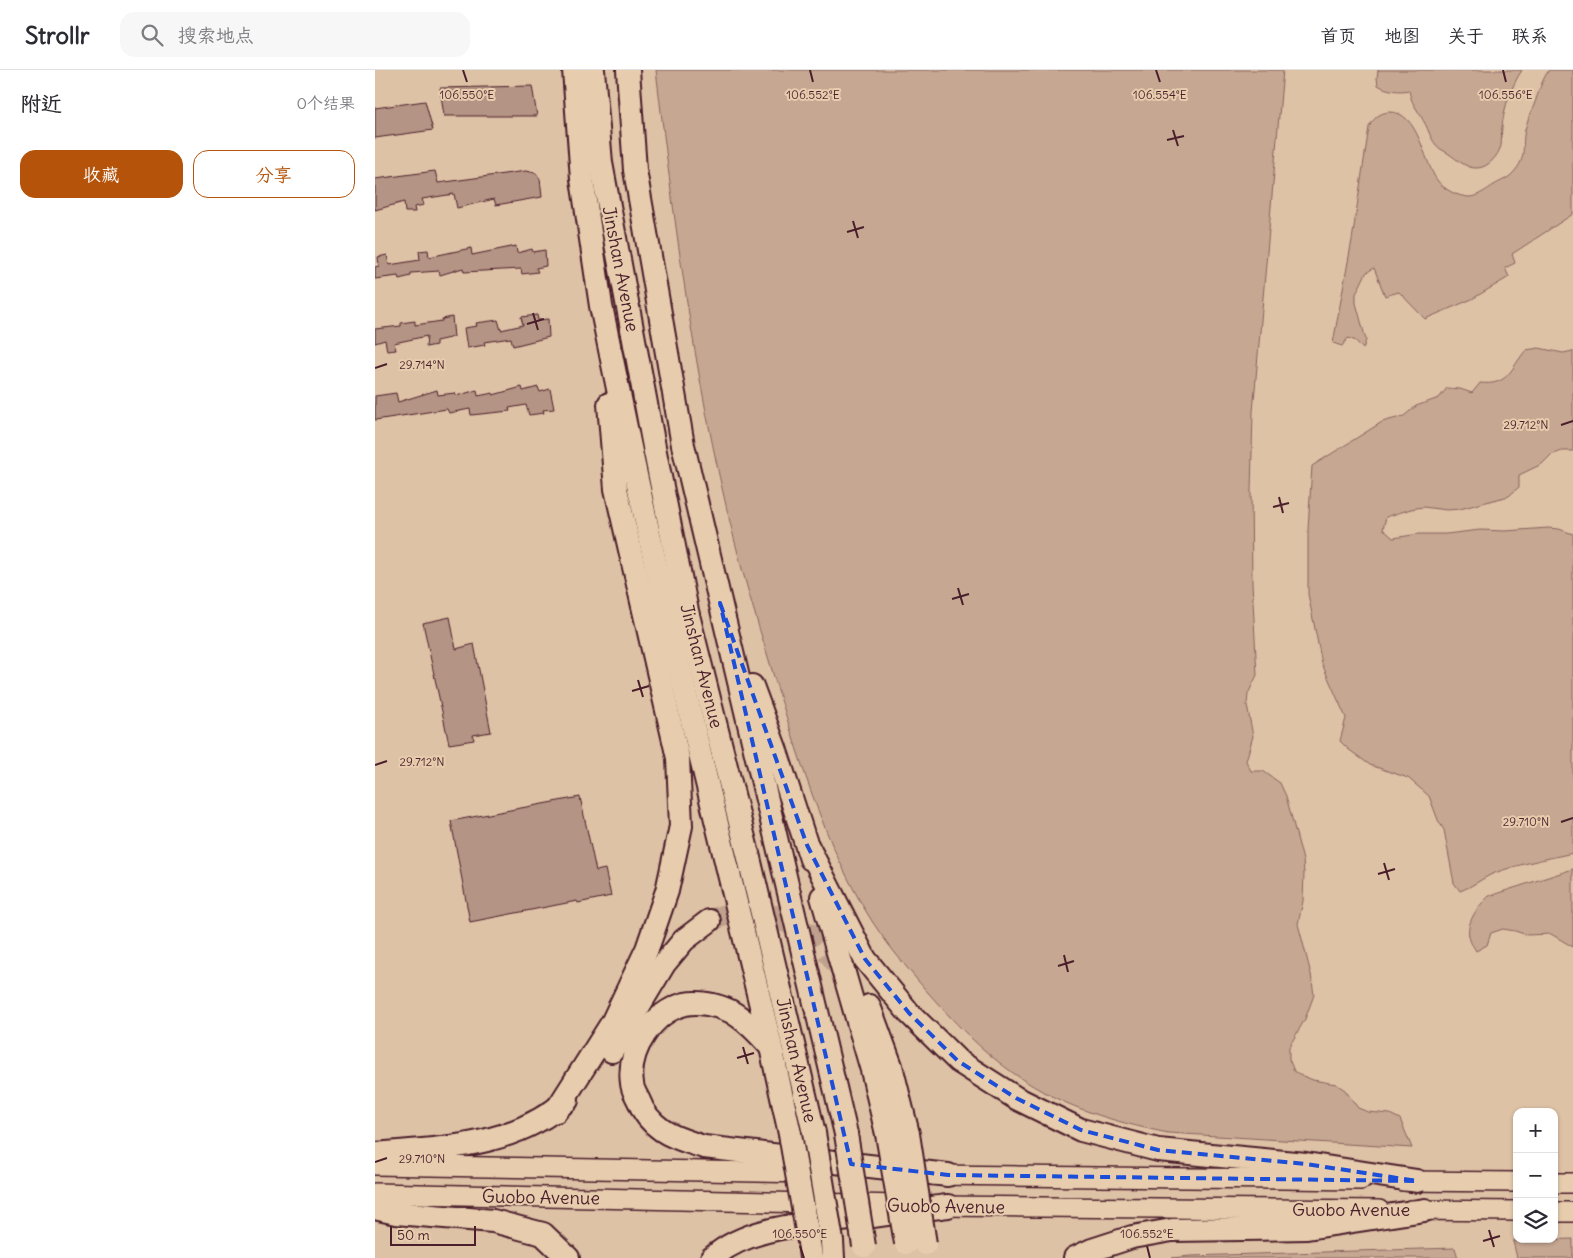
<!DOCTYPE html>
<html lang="zh">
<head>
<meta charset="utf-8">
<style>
	:root { --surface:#fff; --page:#f7f7f7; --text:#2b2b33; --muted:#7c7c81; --line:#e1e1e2; --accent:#b45309 }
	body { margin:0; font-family:Delius,"LXGW WenKai TC",sans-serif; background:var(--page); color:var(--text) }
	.controls { position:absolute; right:15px; bottom:15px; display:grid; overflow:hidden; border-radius:10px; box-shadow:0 1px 4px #0004 }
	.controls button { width:45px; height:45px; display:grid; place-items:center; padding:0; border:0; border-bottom:1px solid var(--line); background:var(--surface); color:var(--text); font:25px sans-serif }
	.scale { position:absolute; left:15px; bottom:12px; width:86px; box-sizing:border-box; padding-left:5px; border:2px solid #4a1f2b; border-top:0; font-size:14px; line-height:18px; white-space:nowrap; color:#4a1f2b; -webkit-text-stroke:4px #e7cdae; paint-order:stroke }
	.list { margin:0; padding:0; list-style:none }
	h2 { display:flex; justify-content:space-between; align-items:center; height:65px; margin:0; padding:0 20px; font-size:21px }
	h2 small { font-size:16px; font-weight:400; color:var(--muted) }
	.actions { display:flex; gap:10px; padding:15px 20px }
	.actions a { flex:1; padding:11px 0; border:1px solid var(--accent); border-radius:15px; text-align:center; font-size:18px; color:var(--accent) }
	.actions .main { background:var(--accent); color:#fff }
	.icon { flex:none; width:28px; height:28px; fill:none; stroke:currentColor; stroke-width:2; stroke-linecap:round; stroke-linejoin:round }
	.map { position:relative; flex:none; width:1198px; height:1188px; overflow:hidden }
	header { display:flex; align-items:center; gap:30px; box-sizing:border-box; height:70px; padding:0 25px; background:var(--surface); border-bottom:1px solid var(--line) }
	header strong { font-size:24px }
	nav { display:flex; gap:28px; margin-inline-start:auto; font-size:18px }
	.search { width:350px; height:45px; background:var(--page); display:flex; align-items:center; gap:12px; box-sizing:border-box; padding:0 18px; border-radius:15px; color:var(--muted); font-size:19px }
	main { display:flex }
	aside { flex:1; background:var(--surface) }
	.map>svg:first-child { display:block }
	.green { fill:#c5a792; stroke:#88635e }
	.building { fill:#b49484; stroke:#4a1f2b }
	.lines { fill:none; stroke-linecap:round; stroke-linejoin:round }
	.highway-tunnel { stroke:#c0a18d; stroke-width:22; stroke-dasharray:22 11; stroke-linecap:butt }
	.major-casing { stroke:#4a1f2b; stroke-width:22 }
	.highway-casing { stroke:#4a1f2b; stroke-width:26 }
	.major { stroke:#e7cdae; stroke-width:19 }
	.highway { stroke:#e7cdae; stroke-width:22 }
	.highway-bridge-casing { stroke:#4a1f2b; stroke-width:26; stroke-linecap:butt }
	.highway-bridge { stroke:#e7cdae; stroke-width:22 }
	.marked { fill:none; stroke:#1d4ed8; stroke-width:4; stroke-dasharray:10 6; stroke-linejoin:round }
	.ticks { fill:none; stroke:#4a1f2b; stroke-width:2 }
	.labels { text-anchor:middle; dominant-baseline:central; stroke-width:4; stroke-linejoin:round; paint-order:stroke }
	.street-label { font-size:18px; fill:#4a1f2b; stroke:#e7cdae }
	.ticks-label { font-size:12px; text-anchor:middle; fill:#4a1f2b; stroke:#e7cdae; stroke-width:4; stroke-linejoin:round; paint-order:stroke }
</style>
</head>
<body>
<header>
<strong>Strollr</strong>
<div class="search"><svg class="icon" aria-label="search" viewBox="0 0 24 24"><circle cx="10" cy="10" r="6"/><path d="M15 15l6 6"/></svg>搜索地点</div>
<nav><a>首页</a><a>地图</a><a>关于</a><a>联系</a></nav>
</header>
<main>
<aside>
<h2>附近<small>0个结果</small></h2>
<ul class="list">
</ul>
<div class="actions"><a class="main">收藏</a><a>分享</a></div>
</aside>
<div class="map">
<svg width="1198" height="1188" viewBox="0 0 1198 1188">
	<rect width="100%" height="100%" fill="#dec2a6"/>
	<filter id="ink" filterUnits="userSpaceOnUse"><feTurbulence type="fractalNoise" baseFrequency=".02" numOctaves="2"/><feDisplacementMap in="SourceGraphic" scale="10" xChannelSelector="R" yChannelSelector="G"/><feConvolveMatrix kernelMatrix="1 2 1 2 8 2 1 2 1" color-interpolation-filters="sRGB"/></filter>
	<g filter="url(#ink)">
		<g class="green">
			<path d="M281 0H908L878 342 876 422 877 513 882 605 873 624 872 635 878 666 871 691 876 701H888L905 713 911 726 928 790 929 803 928 831 923 854 936 904 939 925 930 949 914 977V989L919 1001 928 1006 938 1010 961 1014 970 1020 983 1038 993 1042 1015 1044 1025 1049 1037 1078 793 1063C739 1052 687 1037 641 1005 605 980 578 951 549 918 529 894 508 870 492 843 450 773 427 697 403 620 391 580 378 539 367 499 323 336 301 167 281 0Z"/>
			<path d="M1003 0H1147C1136 17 1129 37 1127 57 1126 63 1127 70 1126 76 1123 86 1113 98 1102 98 1090 99 1079 86 1069 81 1056 75 1055 61 1048 50 1042 38 1036 34 1034 20 1025 22 1012 21 1003 15L1002 8Z"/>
			<path d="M1174 0H1198V144L1137 184 1140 193 1130 198 1134 207 1097 229 1050 249 1024 222 1010 226 999 198 991 203 981 224V233L991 270 988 279 981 271 973 268 967 276 958 273 977 170 994 57C999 48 1004 43 1014 42 1044 41 1048 91 1062 110 1068 119 1083 127 1095 127 1104 126 1112 119 1119 115 1125 111 1133 109 1138 103 1153 87 1146 77 1150 60 1152 51 1156 43 1159 35 1164 22 1166 11 1174 0Z"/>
			<path d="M1164 278 1188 283 1198 281V381H1187L1176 385 1167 394 1144 405V417L1134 426 1085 439 1072 440 1048 437 1036 439 1011 447 1008 459 1018 468 1044 464H1071L1105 460 1130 461 1173 458 1184 459 1198 464V783C1171 789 1143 794 1117 804 1106 809 1097 817 1085 821L1079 813 1069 760 1063 750 1054 726 1033 708 995 695 973 679 965 671 971 648 947 594 933 524V459L937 396 1007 352 1029 346 1041 336 1064 328 1072 318 1085 319 1097 323 1105 313C1134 316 1135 299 1151 280Z"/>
			<path d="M1198 799V877L1176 864 1152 865 1140 861 1128 859 1116 863 1112 875 1101 881C1099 877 1096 874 1095 870 1089 854 1103 836 1114 826Z"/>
			<path d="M1198 1169V1188H1142L1138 1171Z"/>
			<path d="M1080 1178 1083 1188H797L815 1186Z"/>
		</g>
		<g class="building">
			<path d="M157 16 162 46H69L65 18Z"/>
			<path d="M50 31 58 60 0 68V38Z"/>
			<path d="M60 101 63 113 151 101 161 103 165 109 167 127 121 135 119 129 82 138 79 124 47 129 49 135 39 137 40 142H30L29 132 0 140V109Z"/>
			<path d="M141 176 142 183 157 179 158 182 170 180 171 196 161 198 163 202 147 204 146 199 89 202 88 198 65 205 64 201 36 203V206L24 209 23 206 0 209V197L4 196 3 187 12 185 14 195 45 190 44 181 53 180 54 187 96 178 97 185Z"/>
			<path d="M162 245 163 250 173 249 174 267 138 276 136 268 109 272 110 275 92 278 89 258 102 256 101 253 123 250 126 260 148 255 146 247Z"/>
			<path d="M77 247 79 267 61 271V275L51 277 52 266 19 273 21 280 12 281 10 270 0 273V259L26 256V253L40 251V255L67 251V249Z"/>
			<path d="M147 317 148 321 163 317 165 322 175 319 179 339 168 340 169 343 154 345 151 335 134 338 135 341 96 345 95 339 74 343 72 339 0 350V326L21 323 23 332 62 320 63 325 80 323 81 326 102 320 103 326 118 323V325Z"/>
			<path d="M75 547 81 579 99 574 116 662 98 665 99 670 74 674 48 553Z"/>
			<path d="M205 727 221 801 230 799 236 826 203 833 202 831 95 852 76 751Z"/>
		</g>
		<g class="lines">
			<path class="highway-tunnel" d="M334 851 361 841 400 846 442 868 469 903"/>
			<defs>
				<g id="major">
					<path d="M0 1095 436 1103"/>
					<path d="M558 1105 986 1110"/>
					<path d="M1028 1111 1142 1112"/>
					<path d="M1179 1113H1198"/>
					<path d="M0 1123 524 1135"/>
					<path d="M559 1136 1004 1140"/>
					<path d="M1036 1140 1142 1141"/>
					<path d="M1179 1142H1198"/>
				</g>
				<g id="highway">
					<path d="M199 0 207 109 226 236 256 382 294 556 396 977 415 1064"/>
					<path d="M218 0 226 93 280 382 312 541 374 788 439 1063"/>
					<path d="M253 0 260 100 308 375 471 1064"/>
					<path d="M377 616 400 678 436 789"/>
					<path d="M432 775 490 889 534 943 583 991 641 1028 706 1060 783 1080 931 1094 1042 1111"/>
					<path d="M447 827 497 1000 512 1064"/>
					<path d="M494 936 516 996 533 1064"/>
					<path d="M395 976C383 963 371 950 355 941 342 935 324 931 310 934 278 942 252 980 257 1013 257 1019 261 1025 264 1031 268 1042 277 1053 287 1060 300 1069 315 1072 329 1077L573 1105"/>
					<path d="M237 981 289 894 309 870 334 851"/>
					<path d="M181 1041 237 953 272 879 292 821 306 756 303 688 241 419 234 334"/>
					<path d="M0 1084C67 1078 140 1077 192 1030"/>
					<path d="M0 1138 21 1143 118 1151 168 1164 193 1188"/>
					<path d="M457 1171 458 1188"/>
					<path d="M434 1172 436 1188"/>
					<path d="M337 1188C373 1156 428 1155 474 1149 507 1145 540 1140 573 1136"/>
					<path d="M700 1188 717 1180 757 1167 797 1160 932 1158 1050 1140"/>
				</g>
			</defs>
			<use href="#major" class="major-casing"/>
			<use href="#highway" class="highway-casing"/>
			<use href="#major" class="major"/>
			<use href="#highway" class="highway"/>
			<defs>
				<g id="highway-bridge">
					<path d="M439 1063 457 1171"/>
					<path d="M415 1064 434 1172"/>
					<path d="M471 1064 489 1176"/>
					<path d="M512 1064 531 1173"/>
					<path d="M533 1064 550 1174"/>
				</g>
			</defs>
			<use href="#highway-bridge" class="highway-bridge-casing"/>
			<use href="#highway-bridge" class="highway-bridge"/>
		</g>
	</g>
	<path class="marked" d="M345 533 432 775 490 889 534 943 583 991 641 1028 706 1060 783 1080 931 1094 1042 1111 573 1105 476 1094Z"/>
	<path class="ticks" d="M88 0 92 12M435 0 438 12M781 0 785 12M1128 0 1131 12M798 60 803 76M792 70 809 66M478 151 483 168M472 162 489 157M158 243 163 260M152 254 169 249M0 298 12 294M1186 355 1198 351M904 427 908 443M898 437 914 433M583 518 588 535M577 529 594 524M263 610 268 627M257 621 274 616M0 695 12 691M1186 752 1198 748M1009 793 1014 810M1003 804 1020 799M689 885 693 902M683 896 699 891M368 977 373 994M362 988 379 983M0 1092 12 1088M1114 1160 1119 1177M1108 1171 1125 1166M425 1176 429 1188M772 1176 775 1188"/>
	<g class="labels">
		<g class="street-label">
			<text transform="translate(246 199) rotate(79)">Jinshan Avenue</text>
			<text transform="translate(327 596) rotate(76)">Jinshan Avenue</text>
			<text transform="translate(422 990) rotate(77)">Jinshan Avenue</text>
			<text transform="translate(166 1127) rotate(1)">Guobo Avenue</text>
			<text transform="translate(571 1136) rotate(1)">Guobo Avenue</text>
			<text x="976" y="1139">Guobo Avenue</text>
		</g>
	</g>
	<g class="ticks-label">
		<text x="92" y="29">106.550°E</text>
		<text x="438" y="29">106.552°E</text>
		<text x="785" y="29">106.554°E</text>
		<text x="1131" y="29">106.556°E</text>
		<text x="47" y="299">29.714°N</text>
		<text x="1151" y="359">29.712°N</text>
		<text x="47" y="696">29.712°N</text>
		<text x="1151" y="756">29.710°N</text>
		<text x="47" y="1093">29.710°N</text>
		<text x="425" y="1168">106.550°E</text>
		<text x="772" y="1168">106.552°E</text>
	</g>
</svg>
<div class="controls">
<button>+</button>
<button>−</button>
<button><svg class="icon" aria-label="layers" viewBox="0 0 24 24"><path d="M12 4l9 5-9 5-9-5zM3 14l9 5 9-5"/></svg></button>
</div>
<div class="scale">50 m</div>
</div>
</main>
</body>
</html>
